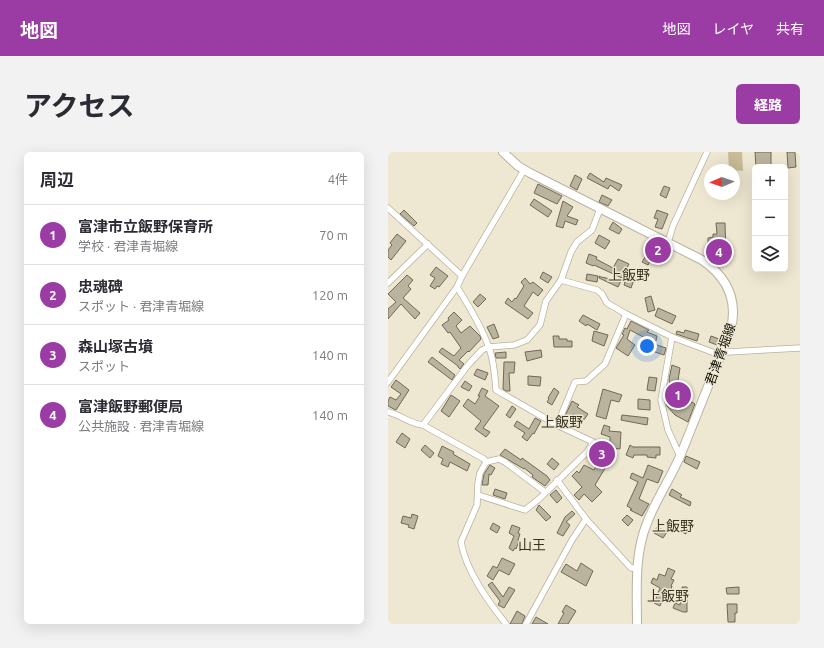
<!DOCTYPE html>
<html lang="ja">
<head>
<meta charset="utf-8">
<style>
	:root { --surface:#fff; --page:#f2f2f3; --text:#2b2b33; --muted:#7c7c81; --line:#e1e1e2; --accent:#9b3ca4 }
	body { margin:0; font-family:Ubuntu,"Noto Sans JP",sans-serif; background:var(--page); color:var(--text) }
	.controls { position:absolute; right:12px; top:12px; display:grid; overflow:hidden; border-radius:6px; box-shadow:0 4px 16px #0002 }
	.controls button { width:36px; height:36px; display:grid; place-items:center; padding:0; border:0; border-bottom:1px solid var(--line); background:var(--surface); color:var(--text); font:20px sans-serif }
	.compass { position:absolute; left:316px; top:12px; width:36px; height:36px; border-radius:50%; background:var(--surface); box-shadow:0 4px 16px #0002; rotate:268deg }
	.you { position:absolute; left:259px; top:194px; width:14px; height:14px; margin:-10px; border:3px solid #fff; border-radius:50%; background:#1a73e8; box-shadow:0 0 0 6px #1a73e833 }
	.badge { display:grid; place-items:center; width:26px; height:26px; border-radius:50%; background:var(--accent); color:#fff; font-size:13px; font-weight:700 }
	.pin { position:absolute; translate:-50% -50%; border:2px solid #fff; box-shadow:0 1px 4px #0006 }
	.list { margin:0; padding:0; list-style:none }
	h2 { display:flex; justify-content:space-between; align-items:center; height:52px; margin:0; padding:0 16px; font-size:17px }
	h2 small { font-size:13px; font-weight:400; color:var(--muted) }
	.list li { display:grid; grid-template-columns:26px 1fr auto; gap:12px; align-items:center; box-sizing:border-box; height:60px; padding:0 16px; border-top:1px solid var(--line) }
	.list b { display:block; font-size:15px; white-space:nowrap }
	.list p { margin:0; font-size:13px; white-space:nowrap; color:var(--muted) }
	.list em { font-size:13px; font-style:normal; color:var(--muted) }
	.icon { flex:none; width:22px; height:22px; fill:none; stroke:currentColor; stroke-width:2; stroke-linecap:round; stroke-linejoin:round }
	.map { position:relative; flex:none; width:412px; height:472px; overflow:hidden; border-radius:6px }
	header { display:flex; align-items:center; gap:24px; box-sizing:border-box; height:56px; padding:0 20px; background:var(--accent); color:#fff }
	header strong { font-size:19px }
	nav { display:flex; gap:22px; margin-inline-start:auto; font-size:14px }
	.intro { display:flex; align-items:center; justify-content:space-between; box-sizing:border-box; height:96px; padding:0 24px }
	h1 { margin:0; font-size:28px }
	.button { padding:10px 18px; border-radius:6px; background:var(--accent); color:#fff; font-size:14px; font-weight:700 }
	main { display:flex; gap:24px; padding:0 24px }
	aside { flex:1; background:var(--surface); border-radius:6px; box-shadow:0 4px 16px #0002 }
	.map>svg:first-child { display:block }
	.green { fill:#cabd98 }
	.building { fill:#bab39e; stroke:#6f6955 }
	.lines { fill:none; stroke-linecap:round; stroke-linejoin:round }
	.street-casing { stroke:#b9b29d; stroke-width:7 }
	.secondary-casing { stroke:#b9b29d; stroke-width:10 }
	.street { stroke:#fff; stroke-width:5.5 }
	.secondary { stroke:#fff; stroke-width:8 }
	.labels { text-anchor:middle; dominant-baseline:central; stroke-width:3; stroke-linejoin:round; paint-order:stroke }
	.street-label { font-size:13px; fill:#110f08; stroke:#eee7d1 }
	.neighbourhood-label { font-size:14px; fill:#383321; stroke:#eee7d1 }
</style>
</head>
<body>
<header>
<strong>地図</strong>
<nav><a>地図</a><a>レイヤ</a><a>共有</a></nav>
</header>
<div class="intro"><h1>アクセス</h1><a class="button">経路</a></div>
<main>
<aside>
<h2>周辺<small>4件</small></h2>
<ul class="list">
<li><span class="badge">1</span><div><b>富津市立飯野保育所</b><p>学校 · 君津青堀線</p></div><em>70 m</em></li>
<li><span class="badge">2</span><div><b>忠魂碑</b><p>スポット · 君津青堀線</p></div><em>120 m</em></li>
<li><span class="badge">3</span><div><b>森山塚古墳</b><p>スポット</p></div><em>140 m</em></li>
<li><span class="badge">4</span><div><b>富津飯野郵便局</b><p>公共施設 · 君津青堀線</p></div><em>140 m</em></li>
</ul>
</aside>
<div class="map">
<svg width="412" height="472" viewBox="0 0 412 472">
	<rect width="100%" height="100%" fill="#eee7d1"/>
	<g class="green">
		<path d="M340 0H354L355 19 341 18Z"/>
		<path d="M221 290C226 295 227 304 224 310L217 312 210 309 205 313 202 311 200 304C203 297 213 291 221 290Z"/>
	</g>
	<g class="building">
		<path d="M367 0H383V15H368Z"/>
		<path d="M399 0H407L408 15 400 16Z"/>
		<path d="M202 21 216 30 218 26 234 33 231 39 222 33 220 37 199 26Z"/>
		<path d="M187 23 194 27 189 38 182 34Z"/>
		<path d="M150 32 174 44 169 52 146 41Z"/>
		<path d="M276 34 282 36 278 46 272 43Z"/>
		<path d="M214 43 224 48 220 54 211 50Z"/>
		<path d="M146 47 164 59 160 65 142 53Z"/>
		<path d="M175 49 185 55 179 64 190 68 188 73 177 69 175 76 168 74Z"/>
		<path d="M16 58 29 71 26 74 12 62Z"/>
		<path d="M269 58 280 62 274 77 267 75 270 67 266 66Z"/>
		<path d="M225 70 234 77 231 82 221 77Z"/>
		<path d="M328 71H337L338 102 325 103 324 94H320V86L325 85V82H329Z"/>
		<path d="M9 82 18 89 3 108 0 105V98L4 93 2 91Z"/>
		<path d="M211 83 222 89 217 97 207 91Z"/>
		<path d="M261 99 266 102 260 113 254 110Z"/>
		<path d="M201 102 209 105 208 107 225 116 230 107 241 112 234 126 206 113 205 114 198 111Z"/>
		<path d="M48 115 60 124 51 135 49 134 47 137 42 134 47 126 42 123Z"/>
		<path d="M155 120 164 125 160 131 152 126Z"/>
		<path d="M199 122 210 124 209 130 198 128Z"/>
		<path d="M19 123 25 128 20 134 23 137 15 146 32 161 27 167 13 152 0 167V157L8 150 0 142Z"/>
		<path d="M211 124 213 125 233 129 230 135 211 126Z"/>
		<path d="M235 124 246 128 243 136 236 133 237 130 234 129Z"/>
		<path d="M137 126 142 132 145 130 155 138 150 144 145 140 136 154 145 161 140 167 117 151 120 146 124 150 127 146 128 147 136 134 133 130Z"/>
		<path d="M92 142 98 147 90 155 85 150Z"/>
		<path d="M263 144 267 158 260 160 257 146Z"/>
		<path d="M270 156 288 164 284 172 267 164Z"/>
		<path d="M66 160 74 168 68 174 73 181 82 174 92 184 93 187 81 200 80 199 71 208 76 212 72 217 70 215V214L51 200 54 196 66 204 73 196 62 180 60 181 54 173 61 168 60 166Z"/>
		<path d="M195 163 212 172 209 178 199 172 198 174 191 169Z"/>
		<path d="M243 169 261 178 259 180 269 184 268 189 257 186 242 178 239 187 247 193 240 204 228 196 236 183 234 182 237 176 239 177Z"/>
		<path d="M106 172 111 185 105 187 99 175Z"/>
		<path d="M297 178 311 182 309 189 288 182 289 179 296 181Z"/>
		<path d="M206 179 220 183 216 194 204 189Z"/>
		<path d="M165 184H171V187H179V189H184V195H166Z"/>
		<path d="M323 184 331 187 329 193 321 190Z"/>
		<path d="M263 191 278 196 276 203 261 198Z"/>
		<path d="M153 198 154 205 139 209 137 200Z"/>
		<path d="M118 200V206H108L107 201Z"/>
		<path d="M44 205 67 223 64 228 40 210Z"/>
		<path d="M116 210H127L126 221H121L122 239H118L115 237Z"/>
		<path d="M284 213 292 216 290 228 294 240 300 248 307 252 300 270 287 263 279 254 278 250 281 248 279 240 280 235H282L281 227Z"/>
		<path d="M89 217 100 221 97 228 86 223Z"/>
		<path d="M140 224 153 225 152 234 140 233Z"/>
		<path d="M261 225 269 226 267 239 259 238Z"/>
		<path d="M8 228 21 238 8 258 0 254V249L2 245 8 248 13 242 3 235Z"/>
		<path d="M77 229 84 234 81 239 73 235Z"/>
		<path d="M94 236 100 239 97 244 111 254 95 276 102 280 98 285 87 277 93 269 75 254 80 247 87 252 92 244H90Z"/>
		<path d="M166 236 171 240 164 253 159 250 161 247 160 246Z"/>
		<path d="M215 237 234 243 231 250 223 248 218 267 208 264Z"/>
		<path d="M63 243 72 249 61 265 53 259Z"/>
		<path d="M250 247 262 248V258L250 257Z"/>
		<path d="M184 249 191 253 189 255 200 262 195 269 185 262 182 267 177 264Z"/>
		<path d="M124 254 128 257 122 266 118 263Z"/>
		<path d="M234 263 260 266 259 273 233 268Z"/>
		<path d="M147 266 153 269 146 282 145 281 139 289 134 285 137 281 126 274 129 269 141 277Z"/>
		<path d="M216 273 222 275 221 279 233 280 232 297 224 296V291H222V285L213 282Z"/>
		<path d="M14 281 22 287 17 296 8 290Z"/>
		<path d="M37 293 46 301 42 306 33 298Z"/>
		<path d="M242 293 245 295H272V303H268V306L259 305V303H246L245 306 238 303Z"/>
		<path d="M54 294 66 300 65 302 82 312 79 319 62 310 60 315 53 312 55 307 50 304Z"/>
		<path d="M117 297 133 308 134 306 159 324 162 328 157 334 144 325 145 323 136 316V317L112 303Z"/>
		<path d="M298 304 312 310 309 317 296 310Z"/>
		<path d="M164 306 171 312 166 318 159 312Z"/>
		<path d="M211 309 219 313 207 333 214 340 204 350 196 342 191 348 186 343 194 335 184 324 189 319 191 321 196 313 206 318Z"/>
		<path d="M102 313 107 316 103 323 101 322 100 333H94L96 322Z"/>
		<path d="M260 313 275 319 270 331 259 327 251 347 261 352 254 364 242 358 244 357 239 354 250 330 242 326 244 321 255 326Z"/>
		<path d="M107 337 119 341 117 347 105 343Z"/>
		<path d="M284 337 294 343 292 345 303 350 302 354 281 343Z"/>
		<path d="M168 338 174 346 169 351 162 343Z"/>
		<path d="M151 353 163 365 158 369 148 358Z"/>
		<path d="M184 359 187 362 178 370 182 373 175 384 169 381 177 365Z"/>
		<path d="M24 362 30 364 26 377 20 375 21 373 13 371 15 364 23 366Z"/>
		<path d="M239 363 245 368 240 374 234 368Z"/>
		<path d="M298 367 302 368 298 382 294 380Z"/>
		<path d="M105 371 112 375 109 381 102 377Z"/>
		<path d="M124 373 132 376 130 381 132 382 130 388 131 389 128 397 127 396 125 399 121 396 126 384 121 381Z"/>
		<path d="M269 375 279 380 275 386 266 381Z"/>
		<path d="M114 406 127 412 121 423 111 418 105 428 99 424 105 414 109 416Z"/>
		<path d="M193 411 205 419 198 434 173 420 178 412 189 419Z"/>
		<path d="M280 416 287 419 283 427 286 428 283 434H284L282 441 278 439 272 454 266 451 272 436 263 431 265 426 269 428 271 422 277 424Z"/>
		<path d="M104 430 115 445 121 435 127 438 116 456 110 453 112 449 100 433Z"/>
		<path d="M294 435H299V460H295L285 456 287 451 292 453 293 443H295Z"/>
		<path d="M351 435V442H339L338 436Z"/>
		<path d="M339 452H349V461H347V470H340Z"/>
		<path d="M178 453 188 459 180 472H170L176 461 174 460Z"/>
		<path d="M129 459 137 464 134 472H122Z"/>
		<path d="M148 465 160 472H144Z"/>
	</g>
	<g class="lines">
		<defs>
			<g id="street">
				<path d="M0 56 74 124"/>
				<path d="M280 90 285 74 319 0"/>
				<path d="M173 128 209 138 214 142 219 151 238 162 284 185 332 203"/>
				<path d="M0 131 40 92"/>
				<path d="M69 135C81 154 94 175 101 196 106 209 107 224 108 238L169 273 205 290 199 300 151 347 137 358 90 343"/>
				<path d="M284 185 273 248 280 278 290 300 293 302"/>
				<path d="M334 198 340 200 412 196"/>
				<path d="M0 230 69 135 74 124 136 18"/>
				<path d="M0 260C13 263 22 272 35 273L96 307 98 310 92 321 90 331 89 353 73 390C78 419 100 449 118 472"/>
				<path d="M35 273 80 213 94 198 101 195 126 193 139 188 145 181 152 173 158 149 173 128 183 100 189 90 204 78 212 57"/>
				<path d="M169 273 187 230 198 229 217 212 238 162"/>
				<path d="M98 310 111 307 117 310 157 340"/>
				<path d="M169 328 198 367 243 416H249"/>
				<path d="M138 472 184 388 198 367"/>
			</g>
			<path id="secondary" d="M115 0 130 14 142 21 314 108C339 125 350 147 343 177L293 302C283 326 268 347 259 371 246 403 249 438 249 472"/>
		</defs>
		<use href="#street" class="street-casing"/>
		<use href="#secondary" class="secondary-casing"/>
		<use href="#street" class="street"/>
		<use href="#secondary" class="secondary"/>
	</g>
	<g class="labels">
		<g class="street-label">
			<text transform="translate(332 202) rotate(-70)">君津青堀線</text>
		</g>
		<g class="neighbourhood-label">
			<text x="241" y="123">上飯野</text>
			<text x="174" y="270">上飯野</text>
			<text x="285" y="374">上飯野</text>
			<text x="144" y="393">山王</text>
			<text x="280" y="444">上飯野</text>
		</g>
	</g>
</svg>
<div class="controls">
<button>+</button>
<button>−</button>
<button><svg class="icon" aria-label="layers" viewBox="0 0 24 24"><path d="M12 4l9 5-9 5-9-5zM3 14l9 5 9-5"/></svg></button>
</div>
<svg class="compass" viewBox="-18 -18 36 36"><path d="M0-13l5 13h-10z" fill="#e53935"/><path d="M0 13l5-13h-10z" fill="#7c7c81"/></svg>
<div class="you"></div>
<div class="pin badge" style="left:290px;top:243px">1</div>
<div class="pin badge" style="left:270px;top:98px">2</div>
<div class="pin badge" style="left:214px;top:302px">3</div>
<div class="pin badge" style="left:331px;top:100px">4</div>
</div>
</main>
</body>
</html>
